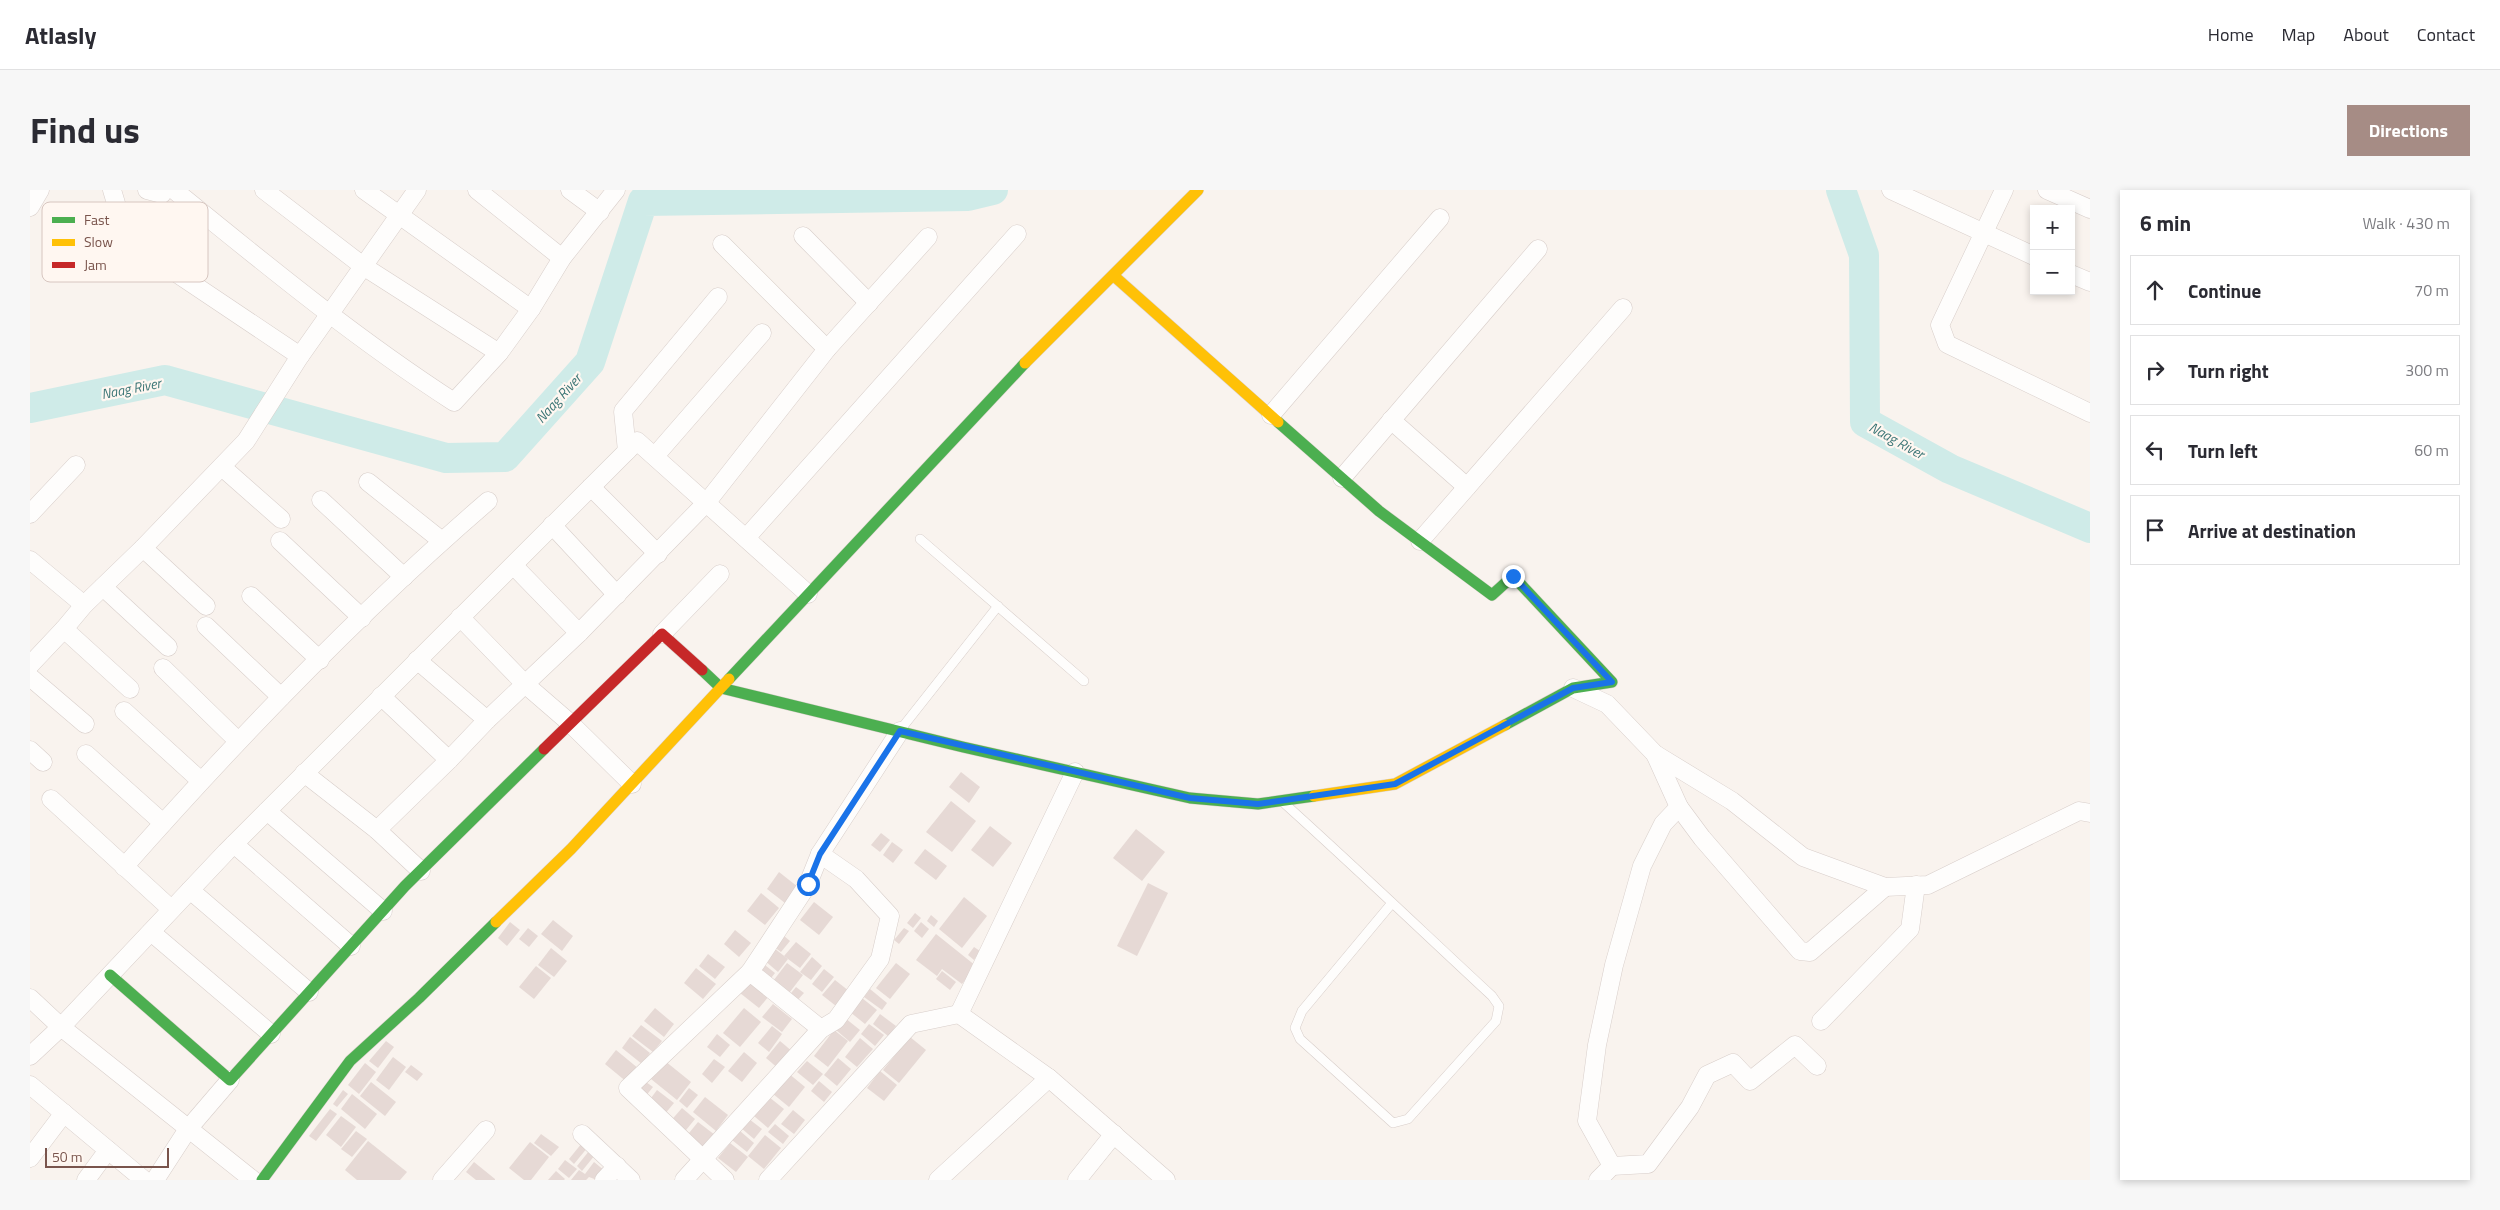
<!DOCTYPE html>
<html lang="en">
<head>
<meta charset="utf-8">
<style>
	:root { --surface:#fff; --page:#f7f7f7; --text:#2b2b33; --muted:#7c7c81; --line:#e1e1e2; --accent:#a68c85 }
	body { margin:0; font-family:"Titillium Web",sans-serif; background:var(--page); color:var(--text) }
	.controls { position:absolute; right:15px; top:15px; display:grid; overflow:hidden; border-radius:0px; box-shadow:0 2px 8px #0003 }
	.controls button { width:45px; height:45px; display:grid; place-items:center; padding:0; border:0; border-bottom:1px solid var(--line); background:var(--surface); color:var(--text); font:25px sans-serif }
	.scale { position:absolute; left:15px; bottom:12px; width:124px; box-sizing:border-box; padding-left:5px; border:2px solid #79544c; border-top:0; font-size:14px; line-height:18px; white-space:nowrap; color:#79544c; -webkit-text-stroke:4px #fff7f1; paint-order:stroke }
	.stop { position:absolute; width:15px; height:15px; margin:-11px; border:4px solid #1a73e8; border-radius:50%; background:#fff }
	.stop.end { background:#1a73e8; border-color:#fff; box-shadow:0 1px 5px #0008 }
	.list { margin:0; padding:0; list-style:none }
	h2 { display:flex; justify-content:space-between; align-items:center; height:65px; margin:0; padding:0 20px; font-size:21px }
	h2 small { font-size:16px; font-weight:400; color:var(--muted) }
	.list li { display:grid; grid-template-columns:32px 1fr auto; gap:15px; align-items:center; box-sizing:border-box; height:70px; margin:0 10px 10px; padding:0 10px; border:1px solid var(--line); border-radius:0px }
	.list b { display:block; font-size:19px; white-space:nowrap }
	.list em { font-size:16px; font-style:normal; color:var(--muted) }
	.icon { flex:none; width:28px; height:28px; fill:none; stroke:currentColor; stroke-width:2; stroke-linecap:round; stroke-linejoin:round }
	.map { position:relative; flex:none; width:2060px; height:990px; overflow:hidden; border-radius:0px }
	header { display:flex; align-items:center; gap:30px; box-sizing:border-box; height:70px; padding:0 25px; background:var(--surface); border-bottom:1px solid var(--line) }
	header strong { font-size:24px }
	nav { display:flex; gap:28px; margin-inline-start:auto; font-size:18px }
	.intro { display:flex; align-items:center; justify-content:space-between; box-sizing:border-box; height:120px; padding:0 30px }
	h1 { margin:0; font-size:35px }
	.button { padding:12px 22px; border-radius:0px; background:var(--accent); color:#fff; font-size:18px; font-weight:700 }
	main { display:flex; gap:30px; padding:0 30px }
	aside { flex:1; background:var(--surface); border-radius:0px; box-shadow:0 2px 8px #0003 }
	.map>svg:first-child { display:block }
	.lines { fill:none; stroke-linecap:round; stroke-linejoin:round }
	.river { stroke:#cfebe8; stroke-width:30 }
	.building { fill:#e6d9d5 }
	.lane-casing { stroke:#d8ceca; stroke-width:10 }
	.street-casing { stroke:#d8ceca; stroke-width:19 }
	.fast-casing { stroke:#dad0cc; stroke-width:12 }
	.slow-casing { stroke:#dad0cc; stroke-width:12 }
	.jam-casing { stroke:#dad0cc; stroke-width:12 }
	.lane { stroke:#fefdfc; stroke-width:9 }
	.street { stroke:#fefdfc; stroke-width:18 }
	.fast { stroke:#4caf50; stroke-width:11 }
	.slow { stroke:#ffc107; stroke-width:11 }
	.jam { stroke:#c62828; stroke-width:11 }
	.route { stroke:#1a73e8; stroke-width:6 }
	.labels { text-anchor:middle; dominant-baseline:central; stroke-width:4.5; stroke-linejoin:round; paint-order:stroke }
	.water-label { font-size:14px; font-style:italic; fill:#3c7676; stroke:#fff7f1 }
	.key { fill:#fff7f1; stroke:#d7c6c0; stroke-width:1 }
	.key-label { font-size:14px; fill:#79544c }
</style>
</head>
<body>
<header>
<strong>Atlasly</strong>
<nav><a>Home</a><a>Map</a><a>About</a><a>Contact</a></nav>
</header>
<div class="intro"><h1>Find us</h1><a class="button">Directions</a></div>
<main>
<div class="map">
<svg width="2060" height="990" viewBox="0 0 2060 990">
	<rect width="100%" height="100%" fill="#f9f3ee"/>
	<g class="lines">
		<g class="river">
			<path d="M1811 0 1834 65 1835 232 1920 279 2060 338"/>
			<path d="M0 218 135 190 416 268 475 267 560 172 613 11 938 6 963 0"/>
		</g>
	</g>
	<g class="building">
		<path d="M931 582 950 597 939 613 919 597Z"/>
		<path d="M921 611 946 631 922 662 896 642Z"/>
		<path d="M960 636 982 653 963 677 941 660Z"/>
		<path d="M1106 639 1135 662 1112 691 1083 668Z"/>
		<path d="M851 643 860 650 850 662 841 655Z"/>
		<path d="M862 652 873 660 863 673 853 665Z"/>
		<path d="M895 659 917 676 906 690 884 673Z"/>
		<path d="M749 682 768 697 755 713 737 699Z"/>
		<path d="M1118 693 1138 703 1107 766 1087 756Z"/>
		<path d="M731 703 749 718 735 735 717 721Z"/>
		<path d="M934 707 957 726 932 758 909 739Z"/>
		<path d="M784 712 803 727 789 745 770 730Z"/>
		<path d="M885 723 891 728 883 738 877 733Z"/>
		<path d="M901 725 908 731 904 737 897 731Z"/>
		<path d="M523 730 543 746 532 761 511 744Z"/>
		<path d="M480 732 490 740 477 756 468 748Z"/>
		<path d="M891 732 899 739 892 748 884 741Z"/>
		<path d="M498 738 508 746 499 757 489 749Z"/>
		<path d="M874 738 879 741 869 754 864 750Z"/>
		<path d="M705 740 721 753 709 767 694 754Z"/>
		<path d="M906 744 946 776 932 794 912 779 907 786 886 770Z"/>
		<path d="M753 745 760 751 751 762 744 757Z"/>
		<path d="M766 752 781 764 770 778 754 766Z"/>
		<path d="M944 757 950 761 944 770 938 765Z"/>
		<path d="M521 758 537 771 524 787 508 775Z"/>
		<path d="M744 758 758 769 748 782 734 770Z"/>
		<path d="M678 764 695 777 685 789 669 776Z"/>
		<path d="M782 767 792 776 781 790 770 782Z"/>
		<path d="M731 772 745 783 738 792 724 781Z"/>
		<path d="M757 773 773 785 756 807 740 795Z"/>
		<path d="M866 773 880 784 860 809 846 798Z"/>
		<path d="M506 776 521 788 504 809 489 797Z"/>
		<path d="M666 778 686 794 673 809 654 793Z"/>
		<path d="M794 779 804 787 792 802 782 794Z"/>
		<path d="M912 781 926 792 920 800 906 789Z"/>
		<path d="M805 790 819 801 806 816 792 805Z"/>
		<path d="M720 791 739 806 729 818 710 803Z"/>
		<path d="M766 797 774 803 764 814 757 808Z"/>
		<path d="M840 799 857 813 852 820 834 807Z"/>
		<path d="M832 808 847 820 835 834 820 822Z"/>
		<path d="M743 814 762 829 752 842 732 827Z"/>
		<path d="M625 818 644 834 634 847 614 831Z"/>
		<path d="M714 818 731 832 710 857 693 843Z"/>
		<path d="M850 824 866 836 858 846 843 834Z"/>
		<path d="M815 828 830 840 820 852 806 840Z"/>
		<path d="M839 834 854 845 845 856 831 844Z"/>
		<path d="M611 835 632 851 623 862 602 846Z"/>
		<path d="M742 836 752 844 739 862 728 853Z"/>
		<path d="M804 840 818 851 798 877 784 866Z"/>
		<path d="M687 844 700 855 690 867 677 857Z"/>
		<path d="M600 847 620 863 612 874 592 858Z"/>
		<path d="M880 847 896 860 869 893 853 880Z"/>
		<path d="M830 848 843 859 827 877 815 867Z"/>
		<path d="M356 851 364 857 348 878 339 871Z"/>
		<path d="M750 851 763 862 749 879 736 868Z"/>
		<path d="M586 860 609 879 598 893 575 874Z"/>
		<path d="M714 862 727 873 712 892 698 881Z"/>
		<path d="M363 867 376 877 359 900 346 890Z"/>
		<path d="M808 868 821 879 807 896 794 885Z"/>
		<path d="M684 869 695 877 682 893 672 884Z"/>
		<path d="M635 871 661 892 647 910 621 889Z"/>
		<path d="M777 871 793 884 783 895 767 882Z"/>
		<path d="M335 873 346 882 329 904 318 895Z"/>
		<path d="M381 875 393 884 387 891 375 882Z"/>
		<path d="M850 881 867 895 854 911 837 898Z"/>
		<path d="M758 883 775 897 759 917 742 903Z"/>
		<path d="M789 891 802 902 794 912 781 901Z"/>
		<path d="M341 892 366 912 355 926 330 906Z"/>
		<path d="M616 892 623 897 615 907 608 902Z"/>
		<path d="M659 898 668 905 657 918 649 911Z"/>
		<path d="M313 900 318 904 307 917 303 914Z"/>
		<path d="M627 900 644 913 634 925 618 912Z"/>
		<path d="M322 904 347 924 335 939 311 919Z"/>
		<path d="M675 907 698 925 686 941 663 922Z"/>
		<path d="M739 907 754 919 738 938 724 926Z"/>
		<path d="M652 918 665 929 652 945 638 934Z"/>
		<path d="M300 919 307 924 286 951 279 946Z"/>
		<path d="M763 920 775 930 764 944 751 934Z"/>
		<path d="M311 926 326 937 311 957 296 945Z"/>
		<path d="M719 929 732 939 724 949 711 938Z"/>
		<path d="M668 932 685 945 672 962 655 948Z"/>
		<path d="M745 934 759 946 753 954 738 942Z"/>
		<path d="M326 941 337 949 322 967 311 959Z"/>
		<path d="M710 941 724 953 717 962 702 950Z"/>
		<path d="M511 944 529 957 521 966 504 953Z"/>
		<path d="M735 945 751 958 734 979 718 966Z"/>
		<path d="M338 951 377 982 370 990H327L315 980Z"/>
		<path d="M500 952 519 967 501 990H494L479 978Z"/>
		<path d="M552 953 558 957 544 974 539 969Z"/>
		<path d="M700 953 718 967 706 982 688 968Z"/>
		<path d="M559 961 565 965 552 981 547 976Z"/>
		<path d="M535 970 547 979 539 988 528 979Z"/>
		<path d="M444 972 465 989V990H446L436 982Z"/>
		<path d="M564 972 575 981 567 990 559 987 556 990H541L549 980 555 984Z"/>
		<path d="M526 981 535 989 534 990H518Z"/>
	</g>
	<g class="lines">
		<defs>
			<g id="lane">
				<path d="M890 349 1054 491"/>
				<path d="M871 539 968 416"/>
				<path d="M1255 614C1325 677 1393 742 1462 806L1469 816 1466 831 1378 929 1363 933 1270 849 1265 838 1272 821 1362 713"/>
			</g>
			<g id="street">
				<path d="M82 0 97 50 270 166"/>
				<path d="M117 0 132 4 134 0"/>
				<path d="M144 0C235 74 325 148 424 212L469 163 501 119 532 68 586 0"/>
				<path d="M234 0 333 76 469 163"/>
				<path d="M334 0 501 119"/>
				<path d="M447 0 532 68"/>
				<path d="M540 0 570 22"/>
				<path d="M1861 0 2004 66"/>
				<path d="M1974 0 1910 135 1917 154 2060 223"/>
				<path d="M2017 0 2060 19"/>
				<path d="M0 17 10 0"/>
				<path d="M773 46 839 113"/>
				<path d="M692 54 797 159"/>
				<path d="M2041 84 2060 92"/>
				<path d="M1241 225 1410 28"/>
				<path d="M1361 230 1437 297"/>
				<path d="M597 261 593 221 688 107"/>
				<path d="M625 266 732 143"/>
				<path d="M192 277 251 329"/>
				<path d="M1312 288 1508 59"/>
				<path d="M338 292 412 351"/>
				<path d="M561 297 628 364"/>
				<path d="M291 310 374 387"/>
				<path d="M0 324 46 275"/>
				<path d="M522 335 587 405"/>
				<path d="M716 348 987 44"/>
				<path d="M250 351 332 428"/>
				<path d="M1390 351 1593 118"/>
				<path d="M113 358 176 416"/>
				<path d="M0 370 54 415"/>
				<path d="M484 376 549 443"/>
				<path d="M73 397 138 457"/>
				<path d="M221 406 290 470"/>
				<path d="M430 427 496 495 540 533 602 594"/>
				<path d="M176 436 251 507"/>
				<path d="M34 439 100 499"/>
				<path d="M632 444 690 384"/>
				<path d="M387 470 457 530 549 443 677 312 797 159 898 47"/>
				<path d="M0 475 34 439 54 415 113 358 216 251 270 166 387 0"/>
				<path d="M133 478 208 551"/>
				<path d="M0 487 55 534"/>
				<path d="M1543 498 1577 514 1625 564 1702 611 1773 667 1855 697 1898 695 2049 621 2060 623"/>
				<path d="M351 506 419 570 347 640 391 681"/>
				<path d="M94 521 171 591"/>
				<path d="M0 560 13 572"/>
				<path d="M56 564 133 633"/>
				<path d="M419 570 457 530"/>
				<path d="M274 583 347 640"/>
				<path d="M21 609 141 719"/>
				<path d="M1649 617 1672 648 1770 761 1780 762 1855 697"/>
				<path d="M237 621 353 721"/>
				<path d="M204 654 321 756"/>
				<path d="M94 677C208 548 328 423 458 311"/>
				<path d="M160 700 279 802"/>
				<path d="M121 742 241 844"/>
				<path d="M720 782 778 694 790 664 870 541"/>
				<path d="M0 808 31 837 196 662 607 251 778 404"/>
				<path d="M929 824 1045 582"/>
				<path d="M1791 831 1880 739 1886 695"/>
				<path d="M0 866 31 837 223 990"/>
				<path d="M0 895 114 990"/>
				<path d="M552 944 601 990"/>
				<path d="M0 968 34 923"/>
				<path d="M1582 976 1618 974 1660 917 1677 885 1703 873 1720 891 1765 855 1787 876"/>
				<path d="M56 990 78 960"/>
				<path d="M125 990 158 939 200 890"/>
				<path d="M412 990 456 940"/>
				<path d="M574 990 587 976"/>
				<path d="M654 990 791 839 806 830 850 769 860 726 826 689 790 664"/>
				<path d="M695 990 598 898 720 782 791 839"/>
				<path d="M738 990 881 834 929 824 1019 888"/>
				<path d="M908 990 1019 888 1136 990"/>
				<path d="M1047 990 1084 944"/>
				<path d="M1568 990 1582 976 1557 931 1567 855 1584 775 1612 676 1633 634 1649 617 1625 564"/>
			</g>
			<g id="fast">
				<path d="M1248 232 1349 321 1462 405 1483 386 1582 492 1543 498 1475 535"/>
				<path d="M672 480 691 498 933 557 1160 608 1228 614 1284 606"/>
				<path d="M699 489 995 173"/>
				<path d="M80 785 200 890 375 696 514 559"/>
				<path d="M232 990 320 871 389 808 466 732"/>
			</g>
			<g id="slow">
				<path d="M1084 86 1248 232"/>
				<path d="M995 173 1168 0"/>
				<path d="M1284 606 1365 594 1475 535"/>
				<path d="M466 732 541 659 699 489"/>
			</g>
			<path id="jam" d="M514 559 632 444 672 480"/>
		</defs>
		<use href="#lane" class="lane-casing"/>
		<use href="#street" class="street-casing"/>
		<use href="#fast" class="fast-casing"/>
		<use href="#slow" class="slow-casing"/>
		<use href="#jam" class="jam-casing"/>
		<use href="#lane" class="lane"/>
		<use href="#street" class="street"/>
		<use href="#fast" class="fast"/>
		<use href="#slow" class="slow"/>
		<use href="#jam" class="jam"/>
	</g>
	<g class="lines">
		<path class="route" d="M778 694 790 664 870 541 1160 608 1228 614 1365 594 1543 498 1582 492 1483 386"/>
	</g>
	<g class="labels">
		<g class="water-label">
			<text transform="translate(101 198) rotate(-11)">Naag River</text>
			<text transform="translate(528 208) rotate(-48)">Naag River</text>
			<text transform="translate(1867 250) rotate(29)">Naag River</text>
		</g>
	</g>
	<rect x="12" y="12" width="166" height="80" rx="8" class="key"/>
	<rect x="22" y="27" width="23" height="6" fill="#4caf50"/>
	<rect x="22" y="49" width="23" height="7" fill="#ffc107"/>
	<rect x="22" y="72" width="23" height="6" fill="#c62828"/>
	<g class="key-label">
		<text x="54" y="35">Fast</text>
		<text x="54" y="57">Slow</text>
		<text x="54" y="80">Jam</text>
	</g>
</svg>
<div class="controls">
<button>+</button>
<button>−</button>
</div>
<div class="scale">50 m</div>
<div class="stop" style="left:778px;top:694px"></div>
<div class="stop end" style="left:1483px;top:386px"></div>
</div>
<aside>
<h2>6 min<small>Walk · 430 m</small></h2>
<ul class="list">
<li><svg class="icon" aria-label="ahead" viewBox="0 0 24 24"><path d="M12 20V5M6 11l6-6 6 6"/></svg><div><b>Continue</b></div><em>70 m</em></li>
<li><svg class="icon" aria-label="right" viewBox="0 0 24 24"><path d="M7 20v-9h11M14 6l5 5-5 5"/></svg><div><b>Turn right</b></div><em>300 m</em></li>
<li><svg class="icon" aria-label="left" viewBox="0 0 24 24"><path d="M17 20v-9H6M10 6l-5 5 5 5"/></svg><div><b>Turn left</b></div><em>60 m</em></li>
<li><svg class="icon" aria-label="arrive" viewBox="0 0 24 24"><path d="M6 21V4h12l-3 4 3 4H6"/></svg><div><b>Arrive at destination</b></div></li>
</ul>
</aside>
</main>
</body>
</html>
